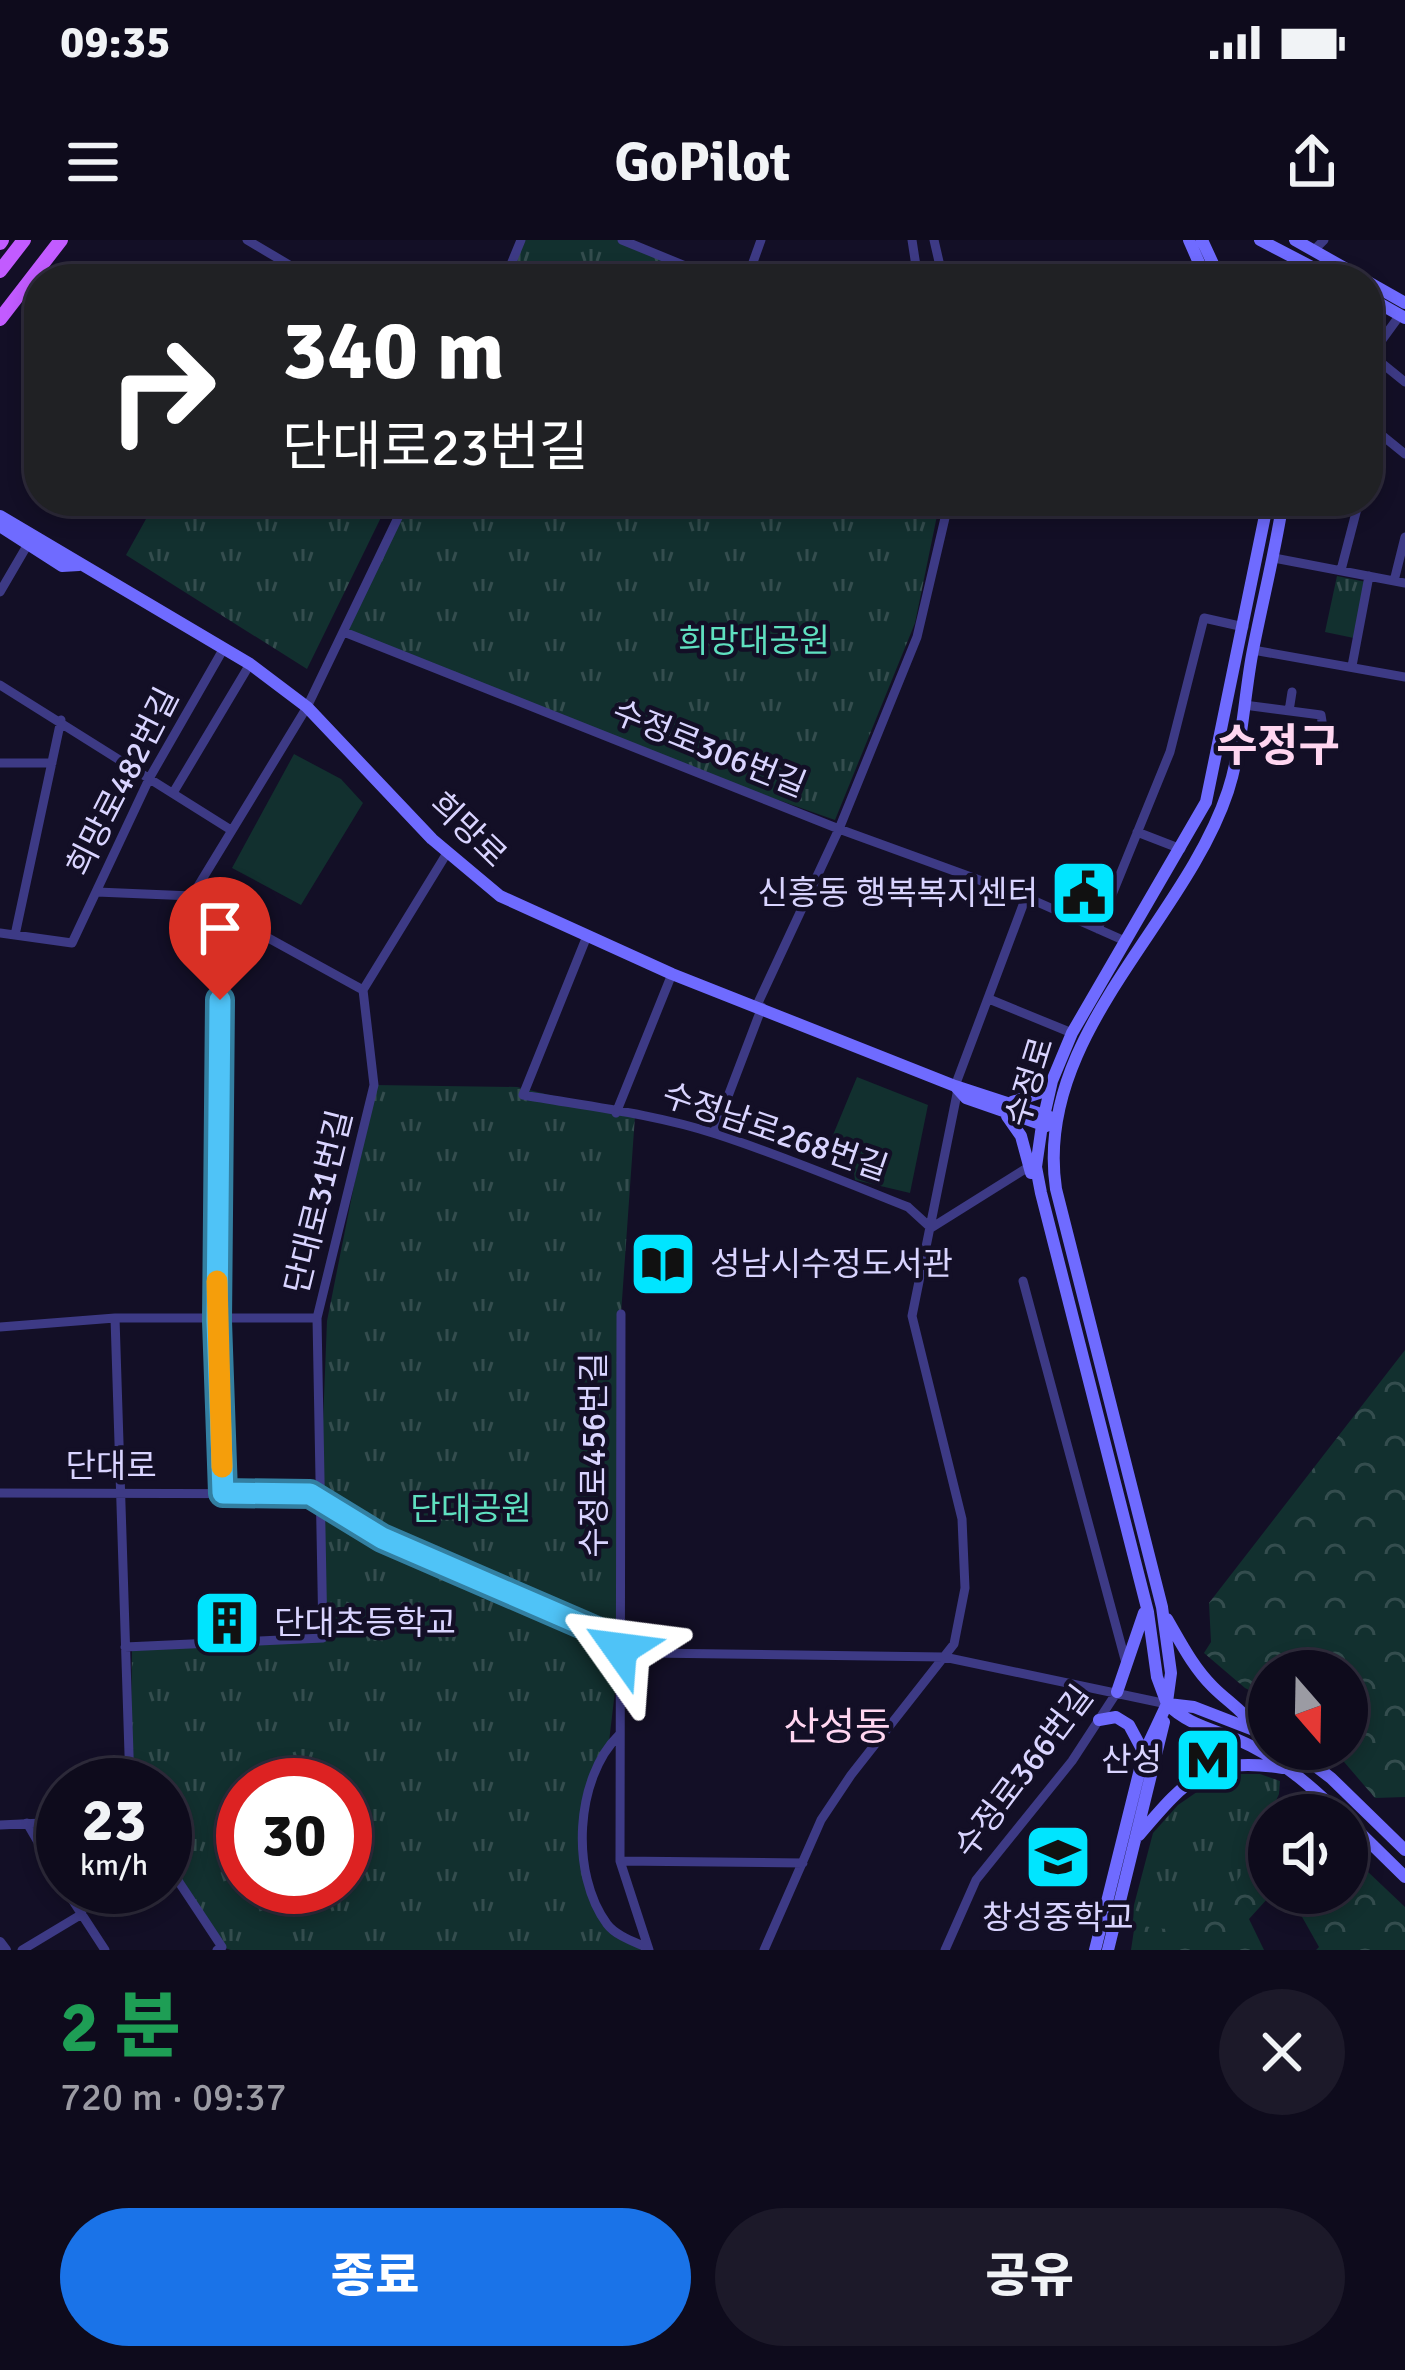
<!DOCTYPE html>
<html lang="ko">
<head>
<meta charset="utf-8">
<style>
	body { margin:0; font-family:Signika,"Noto Sans KR",sans-serif; background:#1c1929; color:#f1f3f6; height:100vh; display:flex; flex-direction:column; font-size:45px; white-space:nowrap }
	* { box-sizing:border-box; margin:0 }
	p { font-size:39px; color:#9b9ba3 }
	.icon { flex:none; width:66px; height:66px; fill:none; stroke:currentColor; stroke-width:2; stroke-linecap:round; stroke-linejoin:round }
	.map { position:relative; height:1710px; overflow:hidden }
	.details { display:flex; flex-direction:column; background:#0e0b1c; flex:1 }
	.details>* { flex:none }
	.hud { position:absolute; left:24px; top:24px; width:1359px; height:252px; border-radius:48px; box-shadow:0 6px 18px #0003,0 0 0 3px #2e2b3b; background:#202124; color:#fff; overflow:hidden }
	.needle { width:78px; rotate:160deg }
	.buttons { position:absolute; left:1248px; top:1410px; display:grid; gap:24px }
	.buttons a { display:grid; place-items:center; width:120px; height:120px; border-radius:50%; background:#0e0b1c; box-shadow:0 6px 18px #0003,0 0 0 3px #2e2b3b; font-size:60px }
	.speed { position:absolute; left:36px; top:1518px; display:flex; gap:24px; font-size:60px; font-weight:700; text-align:center }
	.speed>* { display:grid; place-content:center; width:156px; height:156px; border-radius:50%; background:#0e0b1c; box-shadow:0 6px 18px #0003,0 0 0 3px #2e2b3b; line-height:1 }
	.speed small { font-size:30px; font-weight:400 }
	.speed .limit { border:18px solid #d22; background:#fff; color:#111 }
	.pin { position:absolute; display:grid; place-items:center; width:102px; height:102px; color:#fff; margin:-123px -51px; border-radius:50% 50% 50% 0; rotate:-45deg; box-shadow:0 0 12px #0007 }
	.pin .icon { rotate:45deg }
	.me { position:absolute; width:132px; margin:-66px; rotate:301deg; stroke-linejoin:round; filter:drop-shadow(0 0 9px #0008) }
	.turn { display:flex; align-items:center; gap:42px; height:252px; padding:0 60px; font-size:54px }
	.turn .icon { width:156px; height:156px; stroke-width:2.5 }
	.turn b { display:block; font-size:84px; line-height:102px }
	.round { display:grid; place-items:center; flex:none; width:126px; height:126px; border-radius:63px; background:#1c1929 }
	.headline { display:flex; align-items:center; justify-content:space-between; height:204px; padding:0 60px }
	h1 { font-size:72px; font-weight:800; line-height:90px; color:#1e9e55 }
	.primary-button { display:flex; gap:24px; margin-top:auto; padding:24px 60px }
	.primary-button a { flex:1; height:138px; border-radius:72px; background:#1a73e8; color:#fff; font-size:48px; font-weight:800; line-height:138px; text-align:center }
	.primary-button a+a { background:#1c1929; color:#f1f3f6 }
	.status { display:flex; justify-content:space-between; align-items:center; height:84px; padding:0 60px; background:#0e0b1c; direction:ltr }
	.status svg { height:33px; fill:currentColor }
	header { display:flex; justify-content:space-between; align-items:center; height:156px; padding:0 60px; background:#0e0b1c; font-size:54px; font-weight:800 }
	.map>svg:first-child { display:block }
</style>
</head>
<body>
<div class="status"><b>09:35</b><svg viewBox="0 0 49 12"><path d="M0 12V9h3v3zM5 12V6h3v6zM10 12V3h3v9zM15 12V0h3v12zM26 1h20v11H26zM47 4h2v5h-2z"/></svg></div>
<header><svg class="icon" aria-label="menu" viewBox="0 0 24 24"><path d="M4 6h16M4 12h16M4 18h16"/></svg>GoPilot<svg class="icon" aria-label="share" viewBox="0 0 24 24"><path d="M12 15V3M7 8l5-5 5 5M5 13v7h14v-7"/></svg></header>
<div class="map">
<svg width="1405" height="1710" viewBox="0 0 1405 1710">
	<defs>
		<pattern id="forest-crowns" width="20" height="18" patternUnits="userSpaceOnUse" patternTransform="scale(3)"><rect width="20" height="18" fill="#12302f"/><path d="M2 6a3 3 0 1 1 6 0M12 15a3 3 0 1 1 6 0" fill="none" stroke="#344d4e"/></pattern>
		<pattern id="park-tufts" width="24" height="20" patternUnits="userSpaceOnUse" patternTransform="scale(3)"><rect width="24" height="20" fill="#12302f"/><path d="M3 7l-1-3M5 7V3M7 7l1-3M15 17l-1-3M17 17v-4M19 17l1-3" fill="none" stroke="#344d4e"/></pattern>
	</defs>
	<rect width="100%" height="100%" fill="#130f26"/>
	<path fill="#12302f" d="M 294,514 L 341,539 L 363,563 L 301,665 L 232,628 Z
		M 857,837 L 928,865 L 910,953 L 855,940 L 853,925 L 828,907 Z"/>
	<path fill="url(#forest-crowns)" d="M 1405,1110 L 1405,1557 L 1375,1558 L 1333,1509 L 1347,1509 L 1347,1431 L 1269,1431 L 1269,1460 L 1245,1448 L 1204,1413 L 1211,1402 L 1209,1363 Z
		M 1278,1571 L 1282,1575 L 1269,1575 L 1269,1653 L 1347,1653 L 1347,1612 L 1405,1667 L 1405,1710 L 1316,1710 L 1319,1707 L 1292,1659 L 1268,1658 L 1249,1679 L 1264,1710 L 1131,1710 L 1138,1663 L 1254,1579 Z"/>
	<path fill="url(#park-tufts)" fill-rule="evenodd" d="M 523,0 L 617,0 L 713,39 L 508,39 Z
		M 156,261 L 389,261 L 307,429 L 126,315 Z
		M 409,261 L 833,261 L 843,279 L 940,261 L 915,383 L 835,580 L 733,544 L 348,390 Z
		M 1337,336 L 1366,342 L 1354,398 L 1325,392 Z
		M 374,845 L 517,847 L 635,876 L 621,1074 L 620,1409 L 608,1510 L 597,1517 C 580,1567 573,1634 605,1681 C 613,1693 631,1699 641,1710 L 231,1710 L 222,1707 L 165,1621 L 165,1545 L 130,1545 L 132,1410 L 326,1400 L 320,1259 L 327,1081 ZM 243,1545 L 345,1545 L 345,1647 L 243,1647 Z
		M 1223,1534 L 1260,1534 L 1280,1541 L 1279,1554 C 1258,1598 1234,1679 1177,1688 C 1163,1691 1143,1685 1129,1684 L 1153,1593 L 1178,1565 Z"/>
	<g fill="none" stroke-linecap="round" stroke-linejoin="round">
		<path stroke="#3d3a85" stroke-width="9" d="M 247,0 L 313,39
			M 622,0 L 717,39
			M 912,0 L 918,39
			M 934,0 L 943,39
			M 1314,10 L 1324,0
			M 505,39 L 521,0
			M 747,39 L 761,0
			M 1368,112 L 1405,142
			M 1368,119 L 1400,75
			M 1368,184 L 1405,214
			M 1368,225 L 1377,191
			M 1274,318 L 1405,343
			M 1341,330 L 1359,261
			M 1394,341 L 1405,297
			M 0,352 L 28,304
			M 344,392 L 839,589 L 917,397 L 949,261
			M 1253,410 L 1405,437
			M 1352,426 L 1369,336
			M 0,445 L 231,590
			M 1244,465 L 1321,475 L 1323,488
			M 1289,471 L 1292,452
			M 0,523 L 52,523
			M 173,553 L 250,424
			M 1137,592 L 1181,609
			M 97,652 L 192,656 L 363,750 L 447,613
			M 192,656 L 307,467 L 406,261
			M 220,669 L 217,1081 L 223,1253
			M 1098,689 L 1170,512 L 1204,378 L 1244,387
			M 0,693 L 72,703 L 150,537 L 224,408
			M 15,695 L 61,480
			M 587,696 L 523,855 C 586,866 655,874 716,894 C 781,915 845,942 908,967 L 931,988 L 1030,926
			M 989,759 L 1072,793
			M 757,765 L 839,589 L 1026,657 L 1125,701
			M 955,846 L 1026,657
			M 616,873 L 672,734
			M 714,893 L 762,767
			M 1023,1041 L 1126,1423
			M 621,1074 L 620,1621 L 649,1710
			M 115,1078 L 130,1545
			M 0,1087 L 115,1078 L 317,1078
			M 0,1253 L 310,1254 L 382,1298 L 621,1401
			M 125,1407 L 323,1398 L 317,1078 L 374,845 L 363,750
			M 620,1409 L 649,1413 L 944,1417 L 1167,1464
			M 619,1495 C 575,1538 570,1634 607,1684 C 616,1696 635,1702 648,1708
			M 27,1583 L 63,1645
			M 0,1585 L 63,1582
			M 165,1621 L 222,1707 L 217,1710
			M 620,1621 L 803,1623
			M 64,1647 L 105,1710
			M 22,1710 L 82,1674
			M 764,1710 L 821,1580 L 851,1535 L 954,1404 L 965,1348 L 962,1279 L 912,1076 L 958,849
			M 945,1710 L 976,1640 L 1072,1521 L 1117,1452"/>
		<path stroke="#3d3a85" stroke-width="10" d="M 0,1702 L 6,1710"/>
		<path stroke="#6f6bff" stroke-width="12" d="M 1189,0 L 1206,39
			M 1202,0 L 1220,39
			M 1260,0 L 1335,39
			M 1295,0 L 1364,39
			M 1368,42 L 1405,63
			M 1368,57 L 1405,78
			M 0,276 L 250,424 L 307,467 L 432,599 L 500,656 L 672,734 L 955,846 L 1050,877
			M 0,286 L 62,326 L 79,325
			M 956,847 L 966,858 L 1046,886
			M 1012,862 L 1042,852 L 1051,842
			M 1007,876 L 1021,896 L 1031,933
			M 1167,1379 C 1181,1403 1193,1427 1213,1447 C 1228,1462 1244,1471 1256,1489
			M 1117,1452 L 1144,1373
			M 1167,1462 L 1171,1433 L 1162,1367 L 1056,949 C 1033,796 1184,684 1228,551 C 1242,508 1244,459 1252,415 C 1262,363 1275,313 1283,261
			M 1167,1464 C 1191,1488 1221,1490 1251,1506 C 1286,1524 1313,1548 1341,1575
			M 1168,1464 L 1194,1467 L 1269,1496
			M 1099,1480 L 1116,1477 L 1129,1485 L 1144,1513
			M 1293,1509 L 1331,1538 L 1405,1610
			M 1347,1580 L 1405,1637
			M 1139,1595 C 1186,1540 1205,1516 1283,1528
			M 1095,1710 L 1144,1513 L 1167,1464 L 1157,1437 L 1148,1372 L 1041,953 L 1036,927 L 1042,885 L 1052,841 L 1072,793 L 1206,562 L 1268,261
			M 1108,1710 L 1164,1482"/>
		<path stroke="#c25bff" stroke-width="14" d="M 0,3 L 2,0
			M 0,31 L 24,0
			M 0,79 L 61,0"/>
	</g>
	<g fill="none" stroke-linecap="round" stroke-linejoin="round">
		<g stroke="#337fa1" stroke-width="30">
			<path id="route" d="M 220,760 L 217,1081 L 223,1253 L 310,1254 L 382,1298 L 620,1401 L 620,1409"/>
		</g>
		<use href="#route" stroke="#4fc3f7" stroke-width="21"/>
		<path stroke="#f59e0b" stroke-width="21" d="M 217,1041 L 222,1227"/>
	</g>
	<defs>
		<g id="civic-square" transform="scale(3.45)"><rect x="-9" y="-9" width="18" height="18" rx="4" fill="#00e5ff" stroke="#130f26"/><path d="M-.6-6.5H3V-4.5H.6V-3L4-1V1h2V6H-6V1h2V-1L-.6-3ZM-1.2 2.5V6h2.4V2.5Z" fill="#111"/></g>
		<g id="library-square" transform="scale(3.45)"><rect x="-9" y="-9" width="18" height="18" rx="4" fill="#00e5ff" stroke="#130f26"/><path d="M-6-4Q-3-5.5-.7-3.5V5Q-3 3-6 4ZM6-4Q3-5.5 .7-3.5V5Q3 3 6 4Z" fill="#111"/></g>
		<g id="building-square" transform="scale(3.45)"><rect x="-9" y="-9" width="18" height="18" rx="4" fill="#00e5ff" stroke="#130f26"/><path d="M-4-6H4V6H1V3H-1V6H-4ZM-2.5-4.3h1.7v1.8h-1.7ZM.8-4.3h1.7v1.8H.8ZM-2.5-1h1.7V.8h-1.7ZM.8-1h1.7V.8H.8Z" fill="#111"/></g>
		<g id="metro-square" transform="scale(3.45)"><rect x="-9" y="-9" width="18" height="18" rx="4" fill="#00e5ff" stroke="#130f26"/><path d="M-5.5 5V-5H-3L0 0L3-5H5.5V5H3V-.5L0 4L-3-.5V5Z" fill="#111"/></g>
		<g id="school-square" transform="scale(3.45)"><rect x="-9" y="-9" width="18" height="18" rx="4" fill="#00e5ff" stroke="#130f26"/><path d="M0-5L7-2L0 1L-7-2ZM-4 1L0 2.5L4 1V4Q0 6-4 4Z" fill="#111"/></g>
	</defs>
	<g fill-rule="evenodd">
		<use href="#civic-square" x="1084" y="653"/>
		<use href="#library-square" x="663" y="1024"/>
		<use href="#building-square" x="227" y="1383"/>
		<use href="#metro-square" x="1208" y="1520"/>
		<use href="#school-square" x="1058" y="1617"/>
	</g>
	<g text-anchor="middle" dominant-baseline="central" stroke-width="9" stroke-linejoin="round" paint-order="stroke">
		<g font-size="33" fill="#5fe0c0" stroke="#130f26">
			<text x="754" y="401">희망대공원</text>
			<text x="471" y="1269">단대공원</text>
		</g>
		<g font-size="33" fill="#d9d4ff" stroke="#130f26">
			<text transform="translate(709 509) rotate(22)">수정로306번길</text>
			<text transform="translate(123 542) rotate(-63)">희망로482번길</text>
			<text transform="translate(468 590) rotate(44)">희망로</text>
			<text transform="translate(1030 842) rotate(-73)">수정로</text>
			<text transform="translate(775 892) rotate(19)">수정남로268번길</text>
			<text transform="translate(319 962) rotate(-76)">단대로31번길</text>
			<text transform="translate(594 1215) rotate(-90)">수정로456번길</text>
			<text x="111" y="1226">단대로</text>
			<text transform="translate(1024 1532) rotate(-53)">수정로366번길</text>
		</g>
		<g font-size="33" fill="#d9d4ff" stroke="#130f26" text-anchor="end">
			<text x="1038" y="653">신흥동 행복복지센터</text>
			<text x="710" y="1024" text-anchor="start">성남시수정도서관</text>
			<text x="274" y="1383" text-anchor="start">단대초등학교</text>
			<text x="1162" y="1520">산성</text>
			<text x="1058" y="1678" text-anchor="middle">창성중학교</text>
		</g>
		<g font-size="39" fill="#ffd6f0" stroke="#130f26">
			<text x="837" y="1487">산성동</text>
		</g>
		<g font-size="45" font-weight="bold" fill="#ffd6f0" stroke="#130f26">
			<text x="1278" y="506">수정구</text>
		</g>
	</g>
</svg>
<div class="buttons">
<a><svg class="needle" viewBox="-14 -14 28 28"><path d="M0-13l5 13h-10z" fill="#e53935"/><path d="M0 13l5-13h-10z" fill="#9b9ba3"/></svg></a>
<a><svg class="icon" aria-label="sound" viewBox="0 0 24 24"><path d="M4 9h4l5-4v14l-5-4H4zM17 9q2 3 0 6"/></svg></a>
</div>
<div class="speed"><div>23<small>km/h</small></div><div class="limit">30</div></div>
<div class="pin" style="left:220px;top:760px;background:#d93025"><svg class="icon" aria-label="arrive" viewBox="0 0 24 24"><path d="M6 21V4h12l-3 4 3 4H6"/></svg></div>
<svg class="me" style="left:620px;top:1409px" viewBox="-20 -20 40 40"><path d="M0-17L14 15 0 8-14 15z" fill="#4fc3f7" stroke="#fff" stroke-width="4"/></svg>
<div class="hud">
<div class="turn"><svg class="icon" aria-label="right" viewBox="0 0 24 24"><path d="M7 20v-9h11M14 6l5 5-5 5"/></svg><div><b>340 m</b>단대로23번길</div></div>
</div>
</div>
<section class="details">
<div class="headline"><div><h1>2 분</h1><p>720 m · 09:37</p></div><a class="round"><svg class="icon" aria-label="close" viewBox="0 0 24 24"><path d="M6 6l12 12M18 6L6 18"/></svg></a></div>
<div class="primary-button"><a>종료</a><a>공유</a></div>
</section>
</body>
</html>
